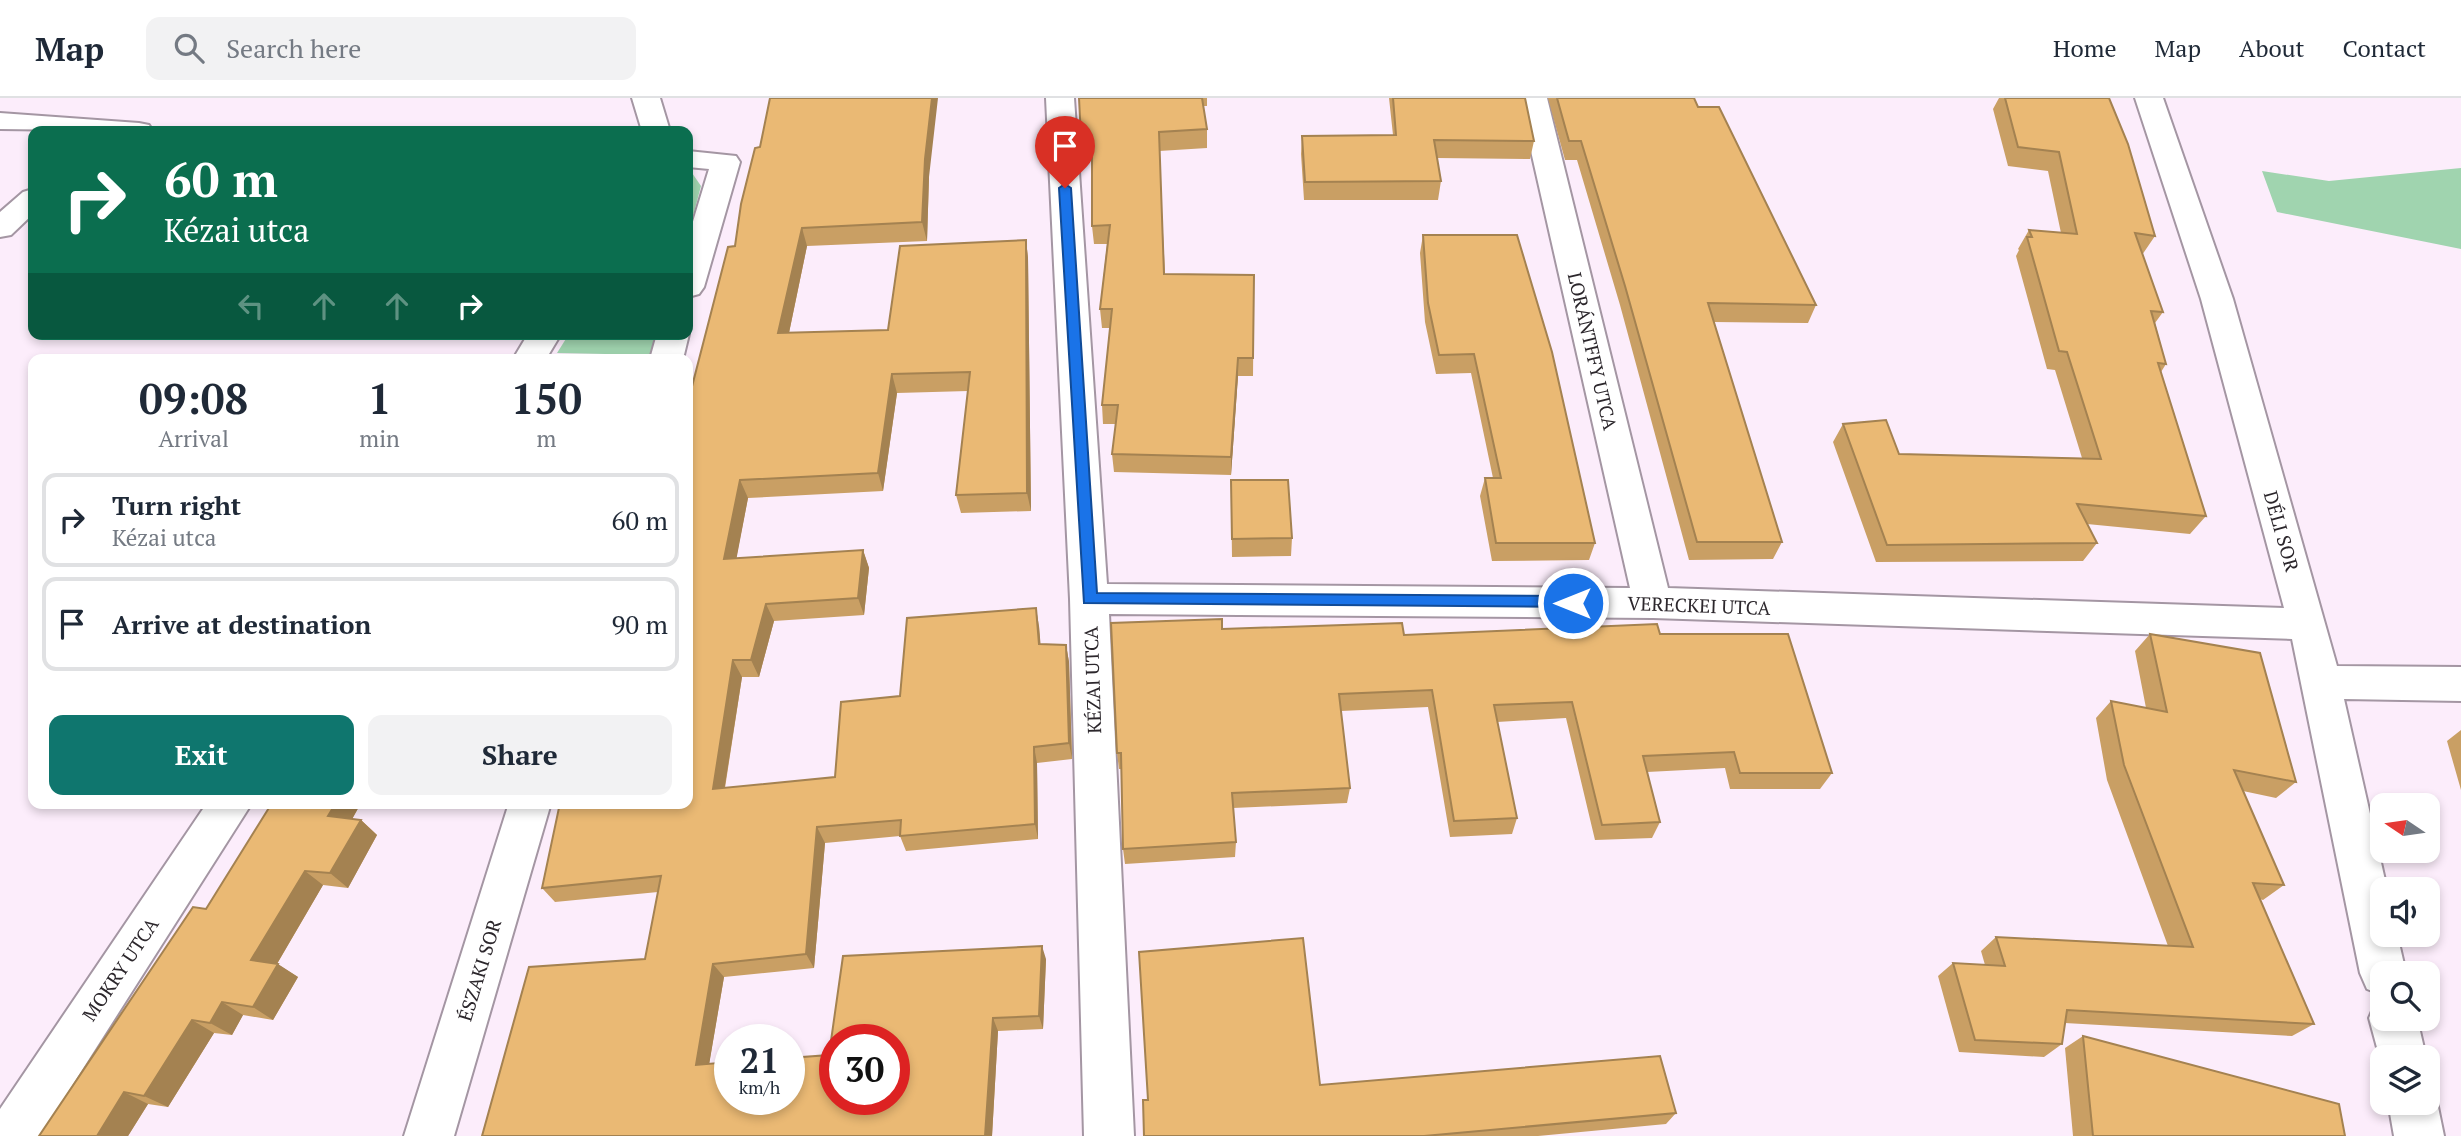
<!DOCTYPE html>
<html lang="en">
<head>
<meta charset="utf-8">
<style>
	body { margin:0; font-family:"PT Serif",serif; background:#f2f2f3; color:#1f2937; height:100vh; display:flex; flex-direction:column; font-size:26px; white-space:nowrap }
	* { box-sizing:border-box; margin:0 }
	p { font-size:23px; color:#747a83 }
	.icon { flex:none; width:38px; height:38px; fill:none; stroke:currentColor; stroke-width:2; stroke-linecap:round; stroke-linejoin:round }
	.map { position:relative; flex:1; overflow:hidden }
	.sheet { position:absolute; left:28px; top:256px; width:665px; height:455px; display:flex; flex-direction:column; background:#fff; border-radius:14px; box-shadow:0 4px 10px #0003 }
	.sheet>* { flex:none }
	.guide { position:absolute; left:28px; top:28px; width:665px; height:214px; border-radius:14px; box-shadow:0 4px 10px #0003; background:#0b6e4f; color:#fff; overflow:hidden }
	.needle { width:46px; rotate:283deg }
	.fabs { position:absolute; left:2370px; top:695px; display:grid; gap:14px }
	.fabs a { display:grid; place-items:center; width:70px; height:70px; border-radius:14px; background:#fff; box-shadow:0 4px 10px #0003; font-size:35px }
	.speed { position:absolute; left:714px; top:926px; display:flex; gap:14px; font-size:35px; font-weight:700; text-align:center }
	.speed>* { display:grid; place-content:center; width:91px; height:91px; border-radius:50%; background:#fff; box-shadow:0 4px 10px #0003; line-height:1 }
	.speed small { font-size:18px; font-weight:400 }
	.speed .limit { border:10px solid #d22; background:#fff; color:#111 }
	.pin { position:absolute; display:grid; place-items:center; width:60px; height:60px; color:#fff; margin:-72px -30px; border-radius:50% 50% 50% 0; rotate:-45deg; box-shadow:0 0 7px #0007 }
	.pin .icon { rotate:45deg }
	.me { position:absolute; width:77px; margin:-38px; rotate:270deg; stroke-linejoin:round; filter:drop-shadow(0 0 5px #0008) }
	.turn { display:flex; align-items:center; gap:24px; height:147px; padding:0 21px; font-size:32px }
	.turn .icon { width:91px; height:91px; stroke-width:2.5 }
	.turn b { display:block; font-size:49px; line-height:60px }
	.lanes { display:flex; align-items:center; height:66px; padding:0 21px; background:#0003; justify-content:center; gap:35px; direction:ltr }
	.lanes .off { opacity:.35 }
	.eta { display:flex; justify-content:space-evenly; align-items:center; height:119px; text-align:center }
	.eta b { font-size:42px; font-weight:800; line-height:49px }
	.action { display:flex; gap:14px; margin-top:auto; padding:14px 21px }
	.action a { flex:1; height:80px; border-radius:14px; background:#0f766e; color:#fff; font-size:28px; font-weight:800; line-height:80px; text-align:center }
	.action a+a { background:#f2f2f3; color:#1f2937 }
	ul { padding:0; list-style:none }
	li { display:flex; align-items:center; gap:21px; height:94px; margin:0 14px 10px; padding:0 7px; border:4px solid #e0e1e3; border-radius:14px }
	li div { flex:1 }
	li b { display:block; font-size:26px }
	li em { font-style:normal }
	header { display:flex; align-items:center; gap:42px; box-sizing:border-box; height:98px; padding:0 35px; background:#fff; border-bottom:2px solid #e0e1e3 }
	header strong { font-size:33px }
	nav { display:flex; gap:38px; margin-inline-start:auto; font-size:24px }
	.search { width:490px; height:63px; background:#f2f2f3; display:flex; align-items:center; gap:18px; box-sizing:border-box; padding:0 24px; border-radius:14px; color:#747a83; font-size:26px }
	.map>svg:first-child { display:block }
</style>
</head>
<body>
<header>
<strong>Map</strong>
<div class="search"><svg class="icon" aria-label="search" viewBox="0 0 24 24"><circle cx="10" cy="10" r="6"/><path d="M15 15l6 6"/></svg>Search here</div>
<nav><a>Home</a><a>Map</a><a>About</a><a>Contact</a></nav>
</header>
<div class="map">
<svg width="2461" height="1038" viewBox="0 0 2461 1038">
	<rect width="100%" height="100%" fill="#fcedfb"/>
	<path fill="#a0d4af" d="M 688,69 L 701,88 L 688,137 Z
		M 2461,70 L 2461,151 L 2277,114 L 2262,73 L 2329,83 Z
		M 569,236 L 660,236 L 654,257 L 557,255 Z"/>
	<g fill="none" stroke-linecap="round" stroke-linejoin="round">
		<g stroke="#a496a3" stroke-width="4">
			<path id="minor" d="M 632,0 L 660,0 L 670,33 L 642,33 Z
				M 1046,0 L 1074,0 L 1107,486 L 1630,490 L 1519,0 L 1547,0 L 1668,490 L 2284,510 L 2201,201 L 2135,0 L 2163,0 L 2233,201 L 2337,568 L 2461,569 L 2461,603 L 2344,601 L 2387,791 L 2382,791 L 2382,836 L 2397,836 L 2406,875 L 2382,875 L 2382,897 L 2367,891 L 2360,875 L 2292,541 L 1653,520 L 1109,516 L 1134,1038 L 1084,1038 L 1070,501 Z
				M 0,15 L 139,25 L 149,27 L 153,33 L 0,31 Z
				M 688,53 L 736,58 L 740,64 L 704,189 L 699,196 L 688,199 L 688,140 L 709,71 L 688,69 Z
				M 33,91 L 33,116 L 11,137 L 0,139 L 0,114 L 23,94 Z
				M 688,234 L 689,236 L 683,261 L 650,261 L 657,236 L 688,236 Z
				M 528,236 L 561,236 L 546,261 L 513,261 Z
				M 207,705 L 252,705 L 40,1038 L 0,1038 L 0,1011 Z
				M 509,705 L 551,705 L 454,1038 L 404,1038 Z
				M 2382,901 L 2382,920 L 2417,920 L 2426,959 L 2382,959 L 2382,968 L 2369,920 L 2376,904 Z
				M 2427,986 L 2437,1004 L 2444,1038 L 2394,1038 L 2388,1004 L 2427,1004 Z"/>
		</g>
		<use href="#minor" fill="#fff" fill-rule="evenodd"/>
	</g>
	<path fill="#c99f64" d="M 1079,0 L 1207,0 L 1207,8 L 1203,8 L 1207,31 L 1207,50 L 1159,53 L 1165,176 L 1254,177 L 1253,278 L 1238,278 L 1231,377 L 1114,374 L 1112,356 L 1116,326 L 1103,326 L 1102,307 L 1110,230 L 1102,230 L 1100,211 L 1107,146 L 1094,146 L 1092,128 L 1092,57 L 1082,57 Z
		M 1389,0 L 1525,0 L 1534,43 L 1530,61 L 1437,60 L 1441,83 L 1438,102 L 1304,102 L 1301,56 L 1302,38 L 1393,37 Z
		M 1548,0 L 1694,0 L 1698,9 L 1816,207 L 1808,225 L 1714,224 L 1782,444 L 1773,461 L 1689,462 L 1620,207 L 1577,62 L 1565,62 Z
		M 1999,0 L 2109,0 L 2155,138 L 2142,157 L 2163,214 L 2155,225 L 2166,266 L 2161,274 L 2206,418 L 2190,436 L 2087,426 L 2097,445 L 2083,463 L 1876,464 L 1833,344 L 1843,326 L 1899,356 L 2082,360 L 2055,272 L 2047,271 L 2016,158 L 2019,152 L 2018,151 L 2029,132 L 2061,135 L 2048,73 L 2008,68 L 1993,11 Z
		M 760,49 L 929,79 L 927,143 L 807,148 L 789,235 L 888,232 L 1026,142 L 1028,160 L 1031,413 L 961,415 L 956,397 L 968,293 L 897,295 L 883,393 L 748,400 L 736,461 L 863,452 L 869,470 L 864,517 L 774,523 L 759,579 L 742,579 L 725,690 L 835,679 L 900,598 L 1039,528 L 1040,546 L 1066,547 L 1069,564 L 1072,661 L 1037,665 L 1038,741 L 906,753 L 900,738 L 825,745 L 814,870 L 724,879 L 709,966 L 829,957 L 1046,861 L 1043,931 L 998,933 L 992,1038 L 482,1038 L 645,861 L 658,794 L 555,804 L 542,790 L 688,705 L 735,148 Z
		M 1423,137 L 1595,445 L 1589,462 L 1492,463 L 1480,398 L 1485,380 L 1493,380 L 1471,275 L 1436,276 L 1425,224 L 1420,155 Z
		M 1231,382 L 1292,440 L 1291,458 L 1232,459 Z
		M 1222,531 L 1404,537 L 1660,536 L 1832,675 L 1820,691 L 1730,691 L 1725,670 L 1647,674 L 1660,724 L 1652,740 L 1595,742 L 1566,620 L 1497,624 L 1517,720 L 1512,736 L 1450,739 L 1428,609 L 1341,613 L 1350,690 L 1347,705 L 1233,710 L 1236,744 L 1235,759 L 1125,766 L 1123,751 L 1121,671 L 1119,671 L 1117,655 Z
		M 2150,536 L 2296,684 L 2276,700 L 2243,693 L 2284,787 L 2263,802 L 2260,801 L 2314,926 L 2292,938 L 2065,925 L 2062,946 L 2044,959 L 1959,954 L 1938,878 L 1953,865 L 1985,867 L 1981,853 L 1996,839 L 2168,848 L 2107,682 L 2096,620 L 2111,603 L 2146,610 L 2135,553 Z
		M 2461,632 L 2461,692 L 2447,643 Z
		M 272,705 L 361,705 L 352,721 L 361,722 L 377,737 L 348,790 L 323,787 L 277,866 L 298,879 L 273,922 L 243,917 L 232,937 L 214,935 L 168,1009 L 148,1006 L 128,1038 L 39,1038 L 206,811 Z
		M 2083,938 L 2345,1038 L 2073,1038 L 2065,950 Z
		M 1320,987 L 1676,1015 L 1666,1026 L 1538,1038 L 1144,1038 Z"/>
	<path fill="#a48251" d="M 932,0 L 938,0 L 929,79 L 927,143 L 922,124 L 925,61 Z
		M 802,130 L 807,148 L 785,254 L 778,235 Z
		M 1026,142 L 1028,160 L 1031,413 L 1027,395 Z
		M 1238,260 L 1238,278 L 1231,377 L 1231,359 Z
		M 892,276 L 897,295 L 883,393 L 878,375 Z
		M 740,382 L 748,400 L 733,479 L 724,461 Z
		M 863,452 L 869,470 L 864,517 L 858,500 Z
		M 766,506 L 774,523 L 759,579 L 751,562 Z
		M 1036,510 L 1039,528 L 1042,563 L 1039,546 Z
		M 1066,547 L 1069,564 L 1072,661 L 1069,645 Z
		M 733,562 L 742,579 L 722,706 L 713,691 Z
		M 1034,649 L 1037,665 L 1038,741 L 1035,726 Z
		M 336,705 L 361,705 L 345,734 L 328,718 Z
		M 361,722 L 377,737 L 348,790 L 330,775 Z
		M 817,729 L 825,745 L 814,870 L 806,856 Z
		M 305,773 L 323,787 L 271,876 L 251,862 Z
		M 1042,848 L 1046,861 L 1043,931 L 1039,918 Z
		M 278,866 L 298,879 L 273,922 L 253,909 Z
		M 713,866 L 724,879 L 707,979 L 696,967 Z
		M 222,904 L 243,917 L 232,937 L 210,925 Z
		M 993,920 L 998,933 L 992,1038 L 985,1038 Z
		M 192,922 L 214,935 L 168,1009 L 144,998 Z
		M 124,994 L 148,1006 L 128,1038 L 97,1038 Z"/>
	<path fill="#eab974" stroke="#a48251" stroke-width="2" fill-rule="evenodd" d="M 770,0 L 932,0 L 925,61 L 922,124 L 802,130 L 778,235 L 888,232 L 900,148 L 1026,142 L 1027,395 L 956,397 L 970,274 L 892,276 L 878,375 L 740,382 L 724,461 L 863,452 L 858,500 L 766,506 L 751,562 L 733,562 L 713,691 L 835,679 L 841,604 L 900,598 L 907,520 L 1036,510 L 1039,546 L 1066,547 L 1069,645 L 1034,649 L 1035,726 L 900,738 L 901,722 L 817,729 L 806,856 L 713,866 L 696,967 L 730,964 L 730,1001 L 789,1001 L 789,960 L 829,957 L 843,858 L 1042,848 L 1039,918 L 993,920 L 985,1038 L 482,1038 L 529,869 L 645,861 L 661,778 L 542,790 L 560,705 L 688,705 L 688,304 L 728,149 L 735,148 L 741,106 L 755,50 L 760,49 ZM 835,942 L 894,942 L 894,1001 L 835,1001 Z
		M 1079,0 L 1202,0 L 1207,31 L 1159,34 L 1164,176 L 1254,177 L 1253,260 L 1238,260 L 1231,359 L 1112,356 L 1118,307 L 1102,307 L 1112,211 L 1100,211 L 1110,127 L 1092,128 L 1092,38 L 1081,39 Z
		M 1393,0 L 1525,0 L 1534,43 L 1434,42 L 1441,83 L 1305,84 L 1302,38 L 1396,37 Z
		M 1557,0 L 1694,0 L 1698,9 L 1719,9 L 1816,207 L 1708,205 L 1782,444 L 1697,444 L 1625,188 L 1581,43 L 1569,43 Z
		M 2005,0 L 2109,0 L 2128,46 L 2155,138 L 2135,135 L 2163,214 L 2151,213 L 2166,266 L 2158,265 L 2206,418 L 2077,406 L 2097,445 L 1887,447 L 1843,326 L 1886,322 L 1899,356 L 2101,361 L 2067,254 L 2059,253 L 2027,139 L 2032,139 L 2029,132 L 2077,136 L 2059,54 L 2018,49 Z
		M 1423,137 L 1517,137 L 1552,254 L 1595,445 L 1496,445 L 1485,380 L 1501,380 L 1474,256 L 1439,257 L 1428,205 Z
		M 1231,382 L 1288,382 L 1292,440 L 1232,441 Z
		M 1222,521 L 1222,531 L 1402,525 L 1404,537 L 1657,526 L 1660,536 L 1788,536 L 1832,675 L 1740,675 L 1734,654 L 1643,658 L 1660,724 L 1602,727 L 1572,604 L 1494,607 L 1517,720 L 1454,723 L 1432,592 L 1339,596 L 1350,690 L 1232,695 L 1236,744 L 1123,751 L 1121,655 L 1117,655 L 1111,525 Z
		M 2150,536 L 2260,555 L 2296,684 L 2234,672 L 2284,787 L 2253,785 L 2314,926 L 2067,912 L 2062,946 L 1975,942 L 1953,865 L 2005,868 L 1996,839 L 2193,849 L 2124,667 L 2111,603 L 2167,614 Z
		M 272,705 L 336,705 L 328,718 L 361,722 L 330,775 L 305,773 L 251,862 L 278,866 L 253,909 L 222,904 L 210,925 L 192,922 L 144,998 L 124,994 L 97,1038 L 39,1038 L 193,809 L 206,811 Z
		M 1303,840 L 1320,987 L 1660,958 L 1676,1015 L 1424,1038 L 1144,1038 L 1143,1002 L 1148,1002 L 1139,854 Z
		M 2083,938 L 2339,1006 L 2345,1038 L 2093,1038 Z"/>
	<path fill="#1a73e8" stroke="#114b97" stroke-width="2" d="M 1065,86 L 1071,90 L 1097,495 L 1573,498 L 1580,505 L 1578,509 L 1084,505 L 1059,90 Z"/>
	<g text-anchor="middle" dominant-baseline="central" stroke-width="5" stroke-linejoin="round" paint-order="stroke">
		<g font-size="19" fill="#2c272c" stroke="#fff">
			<text transform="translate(1593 253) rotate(77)">LORÁNTFFY UTCA</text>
			<text transform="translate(2282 433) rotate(74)">DÉLI SOR</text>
			<text transform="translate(1699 507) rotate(2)">VERECKEI UTCA</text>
			<text transform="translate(1092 582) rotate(-92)">KÉZAI UTCA</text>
			<text transform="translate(120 871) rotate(-56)">MOKRY UTCA</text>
			<text transform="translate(479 872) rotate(-73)">ÉSZAKI SOR</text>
		</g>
	</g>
</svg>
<div class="fabs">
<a><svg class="needle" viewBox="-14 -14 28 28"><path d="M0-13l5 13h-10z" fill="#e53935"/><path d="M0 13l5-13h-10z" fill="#747a83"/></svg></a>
<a><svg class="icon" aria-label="sound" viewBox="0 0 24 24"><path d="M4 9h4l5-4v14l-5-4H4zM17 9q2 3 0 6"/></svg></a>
<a><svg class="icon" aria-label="search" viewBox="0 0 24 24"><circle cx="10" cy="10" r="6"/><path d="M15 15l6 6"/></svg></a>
<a><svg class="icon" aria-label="layers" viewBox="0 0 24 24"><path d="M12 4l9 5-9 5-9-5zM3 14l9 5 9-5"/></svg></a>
</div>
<div class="speed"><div>21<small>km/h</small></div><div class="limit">30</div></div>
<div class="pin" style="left:1065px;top:90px;background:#d93025"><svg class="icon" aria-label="arrive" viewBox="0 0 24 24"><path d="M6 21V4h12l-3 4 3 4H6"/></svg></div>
<svg class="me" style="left:1573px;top:505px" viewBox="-20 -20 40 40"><circle r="17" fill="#1a73e8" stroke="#fff" stroke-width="3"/><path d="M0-11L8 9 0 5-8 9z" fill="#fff"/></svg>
<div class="guide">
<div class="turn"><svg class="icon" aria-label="right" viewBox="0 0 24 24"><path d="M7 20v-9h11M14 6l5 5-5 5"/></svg><div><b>60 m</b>Kézai utca</div></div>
<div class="lanes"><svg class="icon off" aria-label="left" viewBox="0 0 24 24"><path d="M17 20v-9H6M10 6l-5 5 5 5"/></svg><svg class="icon off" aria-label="ahead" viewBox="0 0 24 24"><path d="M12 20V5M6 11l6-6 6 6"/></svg><svg class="icon off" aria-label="ahead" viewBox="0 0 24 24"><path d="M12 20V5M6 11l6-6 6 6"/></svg><svg class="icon" aria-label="right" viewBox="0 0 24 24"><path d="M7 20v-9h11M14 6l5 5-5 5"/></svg></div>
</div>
<section class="sheet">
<div class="eta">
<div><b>09:08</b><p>Arrival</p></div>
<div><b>1</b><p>min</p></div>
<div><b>150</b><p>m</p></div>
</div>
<ul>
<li><svg class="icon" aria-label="right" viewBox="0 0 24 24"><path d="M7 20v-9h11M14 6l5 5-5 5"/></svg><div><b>Turn right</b><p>Kézai utca</p></div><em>60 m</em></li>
<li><svg class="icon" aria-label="arrive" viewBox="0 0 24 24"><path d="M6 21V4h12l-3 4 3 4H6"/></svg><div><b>Arrive at destination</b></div><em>90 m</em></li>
</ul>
<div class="action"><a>Exit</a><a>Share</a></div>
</section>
</div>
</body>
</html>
